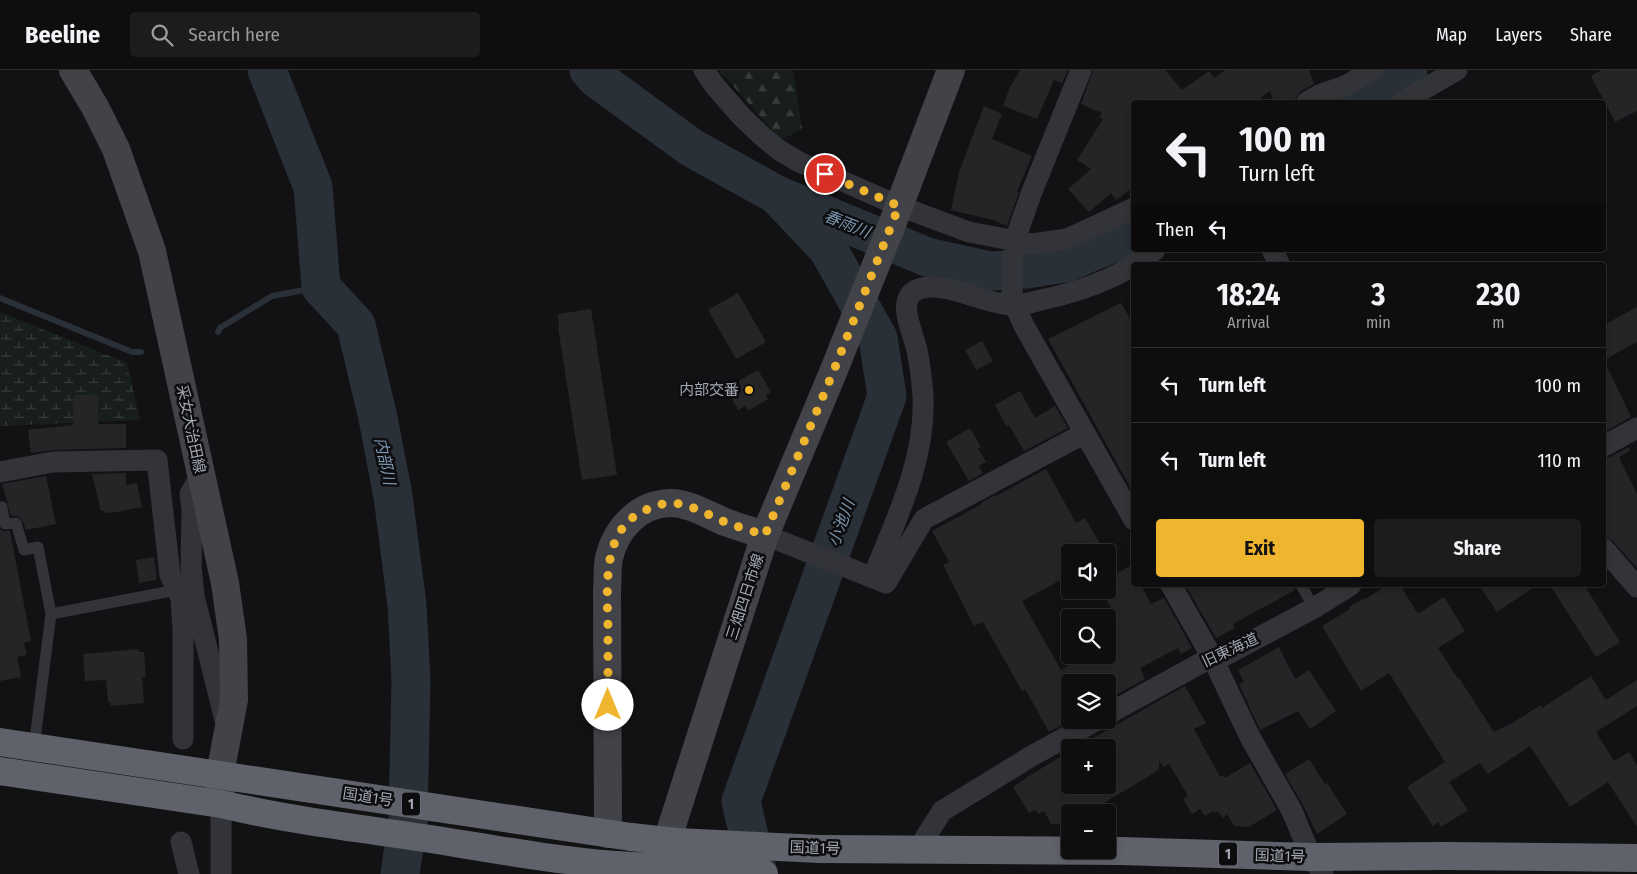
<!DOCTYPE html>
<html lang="en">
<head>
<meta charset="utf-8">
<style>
	body { margin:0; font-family:"Fira Sans Condensed","Noto Sans JP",sans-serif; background:#1c1c1d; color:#f1f3f6; height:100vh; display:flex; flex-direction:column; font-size:19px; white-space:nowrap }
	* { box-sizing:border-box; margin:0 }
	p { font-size:16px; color:#9b9c9e }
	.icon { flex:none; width:28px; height:28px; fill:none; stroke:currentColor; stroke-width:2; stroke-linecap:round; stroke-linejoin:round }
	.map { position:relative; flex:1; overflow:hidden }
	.details { position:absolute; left:1131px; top:192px; width:475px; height:325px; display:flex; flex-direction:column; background:#0e0e0f; border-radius:5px; box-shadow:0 2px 8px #0003,0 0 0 1px #2e2e2f }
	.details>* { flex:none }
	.guide { position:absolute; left:1131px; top:30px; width:475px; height:152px; border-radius:5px; box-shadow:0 2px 8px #0003,0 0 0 1px #2e2e2f; background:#0e0e0f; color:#f1f3f6; overflow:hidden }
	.fabs { position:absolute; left:1061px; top:474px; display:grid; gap:10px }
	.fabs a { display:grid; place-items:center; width:55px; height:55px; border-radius:5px; background:#0e0e0f; box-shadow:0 2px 8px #0003,0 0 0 1px #2e2e2f; font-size:25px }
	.pin { position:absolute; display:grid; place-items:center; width:42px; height:42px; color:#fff; margin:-21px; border:2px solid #fff; border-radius:50%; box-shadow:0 1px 5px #0007 }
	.me { position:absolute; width:55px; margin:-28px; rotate:0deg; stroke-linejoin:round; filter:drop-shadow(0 0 4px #0008) }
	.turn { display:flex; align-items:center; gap:18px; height:105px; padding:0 25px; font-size:22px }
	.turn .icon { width:65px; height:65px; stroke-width:2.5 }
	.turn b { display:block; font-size:35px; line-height:42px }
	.then { display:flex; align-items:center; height:48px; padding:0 25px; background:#0003; gap:10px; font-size:19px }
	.eta { display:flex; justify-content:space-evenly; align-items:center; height:85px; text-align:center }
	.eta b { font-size:30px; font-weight:700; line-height:35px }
	.button { display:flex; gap:10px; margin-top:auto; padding:10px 25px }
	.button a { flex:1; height:58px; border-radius:5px; background:#efb52f; color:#111; font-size:20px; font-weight:700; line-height:58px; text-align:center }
	.button a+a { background:#1c1c1d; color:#f1f3f6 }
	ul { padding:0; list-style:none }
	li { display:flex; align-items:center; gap:15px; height:75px; padding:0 25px; border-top:1px solid #2e2e2f }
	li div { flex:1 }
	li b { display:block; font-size:19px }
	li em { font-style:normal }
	header { display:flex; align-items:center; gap:30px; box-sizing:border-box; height:70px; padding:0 25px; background:#0e0e0f; border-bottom:1px solid #2e2e2f }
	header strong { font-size:24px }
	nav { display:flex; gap:28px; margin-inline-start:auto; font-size:18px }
	.search { width:350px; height:45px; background:#1c1c1d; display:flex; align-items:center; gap:12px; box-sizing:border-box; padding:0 18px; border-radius:5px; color:#9b9c9e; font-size:19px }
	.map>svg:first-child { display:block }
</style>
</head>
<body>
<header>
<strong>Beeline</strong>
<div class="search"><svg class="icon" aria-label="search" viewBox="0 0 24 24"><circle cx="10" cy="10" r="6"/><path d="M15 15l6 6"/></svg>Search here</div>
<nav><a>Map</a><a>Layers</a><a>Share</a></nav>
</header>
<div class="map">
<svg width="1637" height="804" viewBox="0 0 1637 804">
	<defs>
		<pattern id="forest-firs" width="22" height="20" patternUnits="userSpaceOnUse" patternTransform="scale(1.25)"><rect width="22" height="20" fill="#181e1a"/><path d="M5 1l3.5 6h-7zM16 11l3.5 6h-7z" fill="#373c39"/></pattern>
		<pattern id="wetland-marsh" width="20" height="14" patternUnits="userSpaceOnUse" patternTransform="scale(1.25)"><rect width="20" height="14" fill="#181e1a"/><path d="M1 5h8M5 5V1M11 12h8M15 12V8" fill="none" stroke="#373c39"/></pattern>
	</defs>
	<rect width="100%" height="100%" fill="#121214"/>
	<path fill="url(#forest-firs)" d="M 719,0 L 793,0 L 802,58 L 781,70 Z"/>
	<path fill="url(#wetland-marsh)" d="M 0,242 L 127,293 L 140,350 L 0,356 Z"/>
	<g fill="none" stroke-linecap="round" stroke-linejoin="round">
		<path stroke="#293037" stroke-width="6" d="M 0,228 L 132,282 L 141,282
			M 218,262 L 220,258 L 272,226 L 321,217"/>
		<path stroke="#293037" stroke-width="39" d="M 267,0 L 313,117 L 321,217 L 356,255 L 378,348 L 393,426 L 407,535 L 411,610 L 408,750 L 400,804
			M 589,0 L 596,8 L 692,78 L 777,125 L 927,187 L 990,201 L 1027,199 L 1065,193 L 1110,174 L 1134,161
			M 1352,32 L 1408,0
			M 758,804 L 741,731 L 887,326 L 878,268 L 828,179 L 777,125"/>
	</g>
	<path fill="#252528" d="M 1020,0 L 1068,0 L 1062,13 L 1054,10 L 1037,49 L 1003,36 L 1010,17 Z
		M 1093,0 L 1165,0 L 1182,20 L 1209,1 L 1214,8 L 1225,0 L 1309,0 L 1314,14 L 1301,21 L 1296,28 L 1282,32 L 1274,32 L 1270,21 L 1255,32 L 1134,32 L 1134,117 L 1116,130 L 1111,123 L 1089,142 L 1068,119 L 1091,99 L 1077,90 L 1103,49 L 1099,47 L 1102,43 L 1081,34 Z
		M 1602,0 L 1637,0 L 1637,41 L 1615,52 L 1591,6 Z
		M 984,36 L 1002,44 L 992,69 L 1032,86 L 1017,121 L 1019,122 L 1007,156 L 993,150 L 951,140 L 959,102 Z
		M 738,223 L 766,272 L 736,289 L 708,240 Z
		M 1121,233 L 1134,256 L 1134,424 L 1048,269 Z
		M 1637,237 L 1637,272 L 1604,290 L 1631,347 L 1604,362 L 1604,255 Z
		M 591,239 L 617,405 L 582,410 L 558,257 L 559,256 L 558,244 Z
		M 982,271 L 993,291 L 976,300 L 965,280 Z
		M 758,300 L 771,322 L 766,325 L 768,329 L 748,341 L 745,336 L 738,340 L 726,318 Z
		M 1020,321 L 1035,348 L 1055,336 L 1068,358 L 1024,381 L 1009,355 L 1007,357 L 995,335 Z
		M 74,325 L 98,325 L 98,354 L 126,354 L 126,378 L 53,380 L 31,383 L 28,360 L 73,355 Z
		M 970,358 L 981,377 L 978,378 L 986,392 L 979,396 L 983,403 L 969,411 L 946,372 Z
		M 1629,377 L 1630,381 L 1619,387 L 1637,424 L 1637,498 L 1613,471 L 1604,466 L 1604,388 L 1610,387 Z
		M 1046,399 L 1076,453 L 1085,448 L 1100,474 L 1084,482 L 1070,482 L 1070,505 L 1022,531 L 1061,600 L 1087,585 L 1108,585 L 1108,552 L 1116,547 L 1106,529 L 1108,508 L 1134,494 L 1134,515 L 1141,515 L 1151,534 L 1164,528 L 1192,578 L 1181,584 L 1178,578 L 1140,598 L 1145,609 L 1114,626 L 1108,612 L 1070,612 L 1070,651 L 1049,662 L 1025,619 L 1022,621 L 983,552 L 974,556 L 943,495 L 949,492 L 932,461 L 982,434 L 981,433 L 995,425 L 996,426 Z
		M 126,403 L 126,415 L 137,413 L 142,437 L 111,443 L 110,442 L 104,443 L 104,441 L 101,441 L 92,404 Z
		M 46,406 L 56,454 L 26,460 L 21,448 L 18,446 L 11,446 L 2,414 Z
		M 0,459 L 2,461 L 10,461 L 31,571 L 24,573 L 27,585 L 17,587 L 21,607 L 0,611 Z
		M 154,487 L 157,510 L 139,513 L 136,490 Z
		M 1188,515 L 1294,515 L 1295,520 L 1233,554 L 1235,558 L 1216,568 L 1186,516 Z
		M 1387,515 L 1400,515 L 1418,544 L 1444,527 L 1465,561 L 1438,578 L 1458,609 L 1459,608 L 1494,662 L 1512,653 L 1541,635 L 1542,638 L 1591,606 L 1606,630 L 1637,610 L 1637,636 L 1596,662 L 1614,691 L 1629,682 L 1637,695 L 1637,757 L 1608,712 L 1570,737 L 1530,676 L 1488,704 L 1480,693 L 1449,712 L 1468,740 L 1441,757 L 1438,752 L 1433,756 L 1407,717 L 1445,692 L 1389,603 L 1361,621 L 1322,556 L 1350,539 L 1349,537 L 1365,528 L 1366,529 Z
		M 1479,515 L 1537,515 L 1497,542 Z
		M 1550,515 L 1584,515 L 1620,572 L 1596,587 Z
		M 1279,577 L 1295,609 L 1309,600 L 1336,641 L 1310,659 L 1298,641 L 1260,660 L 1239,614 L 1244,612 L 1238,600 Z
		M 139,579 L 139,582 L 144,582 L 146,607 L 142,607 L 144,633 L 111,636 L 110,632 L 108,632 L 106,610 L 85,611 L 83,584 Z
		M 1185,616 L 1206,653 L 1194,659 L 1220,707 L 1223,705 L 1225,708 L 1250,693 L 1277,740 L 1249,757 L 1234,756 L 1227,744 L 1223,748 L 1218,741 L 1215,743 L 1213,741 L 1205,746 L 1200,739 L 1192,744 L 1183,729 L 1188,726 L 1169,694 L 1163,697 L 1159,691 L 1159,700 L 1089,742 L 1070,742 L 1070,755 L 1051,754 L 1044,741 L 1039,744 L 1035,740 L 1029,743 L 1013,717 L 1027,708 L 1027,707 L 1062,686 L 1062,684 L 1070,679 L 1070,715 L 1108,715 L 1108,678 L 1099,678 L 1093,668 Z
		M 1309,689 L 1325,714 L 1327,713 L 1347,744 L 1317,764 L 1303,735 L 1285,704 Z"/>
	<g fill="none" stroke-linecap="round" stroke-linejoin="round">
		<path stroke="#333439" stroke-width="11" d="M 0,437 L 2,437 L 5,454 L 16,453 L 24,480 L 38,477 L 51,544 L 34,677
			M 1301,515 L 1314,538
			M 51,544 L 177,520"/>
		<path stroke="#333439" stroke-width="21" d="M 704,0 L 715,16 L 742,47 L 762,66 L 779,80 L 799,92 L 899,136 L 969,162 L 1032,174 L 1067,169 L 1134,138
			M 1081,0 L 1031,124 L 1015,170 L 1013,184 L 1012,222 L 1015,235 L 1023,254 L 1134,450
			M 1307,32 L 1319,25 L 1345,16 L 1373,0
			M 1402,32 L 1457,0
			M 1272,180 L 1280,195
			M 1604,376 L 1637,358
			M 0,402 L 53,392 L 157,390 L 170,505 L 181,528 L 183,560 L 183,669
			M 201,405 L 190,424 L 192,440 L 191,496 L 194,526 L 227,658
			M 765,465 L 886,513 L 924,449 L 1085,363
			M 1604,479 L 1637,517
			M 873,507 C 896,449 926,390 923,326 C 922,311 920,295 917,280 C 914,267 904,245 907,232 C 911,214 935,216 949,219 C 968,223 998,236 1015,235 C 1024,235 1033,232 1041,230 C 1065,225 1088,218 1110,208 C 1126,201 1140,190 1155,180
			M 1171,515 L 1212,587 L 1250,667 L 1292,741 L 1311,787 L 1323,804
			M 1108,644 L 1212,587 L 1224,586 L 1314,538 L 1351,515
			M 221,734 L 221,804
			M 181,772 L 189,804
			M 918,779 L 942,741 L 1030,687 L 1097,650"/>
		<path stroke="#414349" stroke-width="28" d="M 73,0 L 95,37 L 116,79 L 152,181 L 225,513 L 233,569 L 234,630 L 220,704 L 221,729
			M 608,764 L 607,519 C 608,509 607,498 609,488 C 616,459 638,434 670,433 C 689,433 708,445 725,452 C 738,457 752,461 765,465
			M 660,793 L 765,465 L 834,300 L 893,152 L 951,0"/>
		<path stroke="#5f626a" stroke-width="28" d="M 0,672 L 631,767
			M 0,701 L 221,734 C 288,750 356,758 424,768 C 488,778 552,790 616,795
			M 820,779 L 1120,781 L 1311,787 L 1446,786 L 1637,788"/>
		<path stroke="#5f626a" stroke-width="28" d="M 631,767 L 677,772 L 820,779
			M 616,795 L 764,804"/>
	</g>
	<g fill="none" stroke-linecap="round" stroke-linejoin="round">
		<path stroke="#efb52f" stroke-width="9" stroke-dasharray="0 16.2" d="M 608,635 C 608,610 608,586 608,562 C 608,522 599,459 646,440 C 654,436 663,433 672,433 C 691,434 708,445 725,452 C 738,457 752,461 765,465 L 834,300 L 899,136 L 825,104"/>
	</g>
	<circle fill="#efb52f" stroke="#0d0d0f" stroke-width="2" cx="749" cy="320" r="5"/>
	<g text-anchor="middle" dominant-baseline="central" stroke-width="5" stroke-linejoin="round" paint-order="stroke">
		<g fill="#0d0d0f" stroke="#777a82" stroke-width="1">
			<rect x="402" y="722.5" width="18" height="23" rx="4"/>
			<rect x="1219" y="772.5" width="18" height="23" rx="4"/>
		</g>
		<g font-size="14" font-weight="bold" fill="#a4a8b4">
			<text x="411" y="734">1</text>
			<text x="1228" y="784">1</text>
		</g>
		<g font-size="15" fill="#a4a8b4" stroke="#0d0d0f" text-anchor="end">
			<text x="739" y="320">内部交番</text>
		</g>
		<g font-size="15" fill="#a4a8b4" stroke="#0d0d0f">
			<text transform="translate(191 359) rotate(78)">采女大治田線</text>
			<text transform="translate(745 527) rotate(-72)">三畑四日市線</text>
			<text transform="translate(1230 580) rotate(-25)">旧東海道</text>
			<text transform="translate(368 727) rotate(9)">国道1号</text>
			<text transform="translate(815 778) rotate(2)">国道1号</text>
			<text transform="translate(1280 786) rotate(2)">国道1号</text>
		</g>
		<g font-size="16" font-style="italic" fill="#7b95af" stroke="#0d0d0f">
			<text transform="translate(847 154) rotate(22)">春雨川</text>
			<text transform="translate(385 391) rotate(78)">内部川</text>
			<text transform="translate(841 453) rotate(-70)">小池川</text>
		</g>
	</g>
</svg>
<div class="fabs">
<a><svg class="icon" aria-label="sound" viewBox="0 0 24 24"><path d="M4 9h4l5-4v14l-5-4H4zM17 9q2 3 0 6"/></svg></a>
<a><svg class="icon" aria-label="search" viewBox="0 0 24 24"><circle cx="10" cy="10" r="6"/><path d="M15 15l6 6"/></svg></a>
<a><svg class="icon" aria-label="layers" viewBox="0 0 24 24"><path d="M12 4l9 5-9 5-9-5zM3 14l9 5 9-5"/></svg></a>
<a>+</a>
<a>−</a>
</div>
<div class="pin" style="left:825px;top:104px;background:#d93025"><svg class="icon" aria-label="arrive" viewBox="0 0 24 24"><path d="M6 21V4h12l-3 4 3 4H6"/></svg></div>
<svg class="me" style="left:608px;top:635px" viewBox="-20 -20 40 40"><circle r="19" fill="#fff"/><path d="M0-13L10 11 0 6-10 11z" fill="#efb52f"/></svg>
<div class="guide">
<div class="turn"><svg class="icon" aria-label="left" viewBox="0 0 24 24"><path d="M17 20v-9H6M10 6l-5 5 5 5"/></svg><div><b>100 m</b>Turn left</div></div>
<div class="then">Then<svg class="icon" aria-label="left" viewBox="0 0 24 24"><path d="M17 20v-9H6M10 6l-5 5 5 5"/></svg></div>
</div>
<section class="details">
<div class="eta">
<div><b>18:24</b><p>Arrival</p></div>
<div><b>3</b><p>min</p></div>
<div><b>230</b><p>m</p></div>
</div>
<ul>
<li><svg class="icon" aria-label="left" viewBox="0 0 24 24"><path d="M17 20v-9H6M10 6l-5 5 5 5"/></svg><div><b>Turn left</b></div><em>100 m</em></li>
<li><svg class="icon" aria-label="left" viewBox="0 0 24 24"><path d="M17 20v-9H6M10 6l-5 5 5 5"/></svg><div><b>Turn left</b></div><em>110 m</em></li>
</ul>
<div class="button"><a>Exit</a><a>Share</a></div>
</section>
</div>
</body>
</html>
